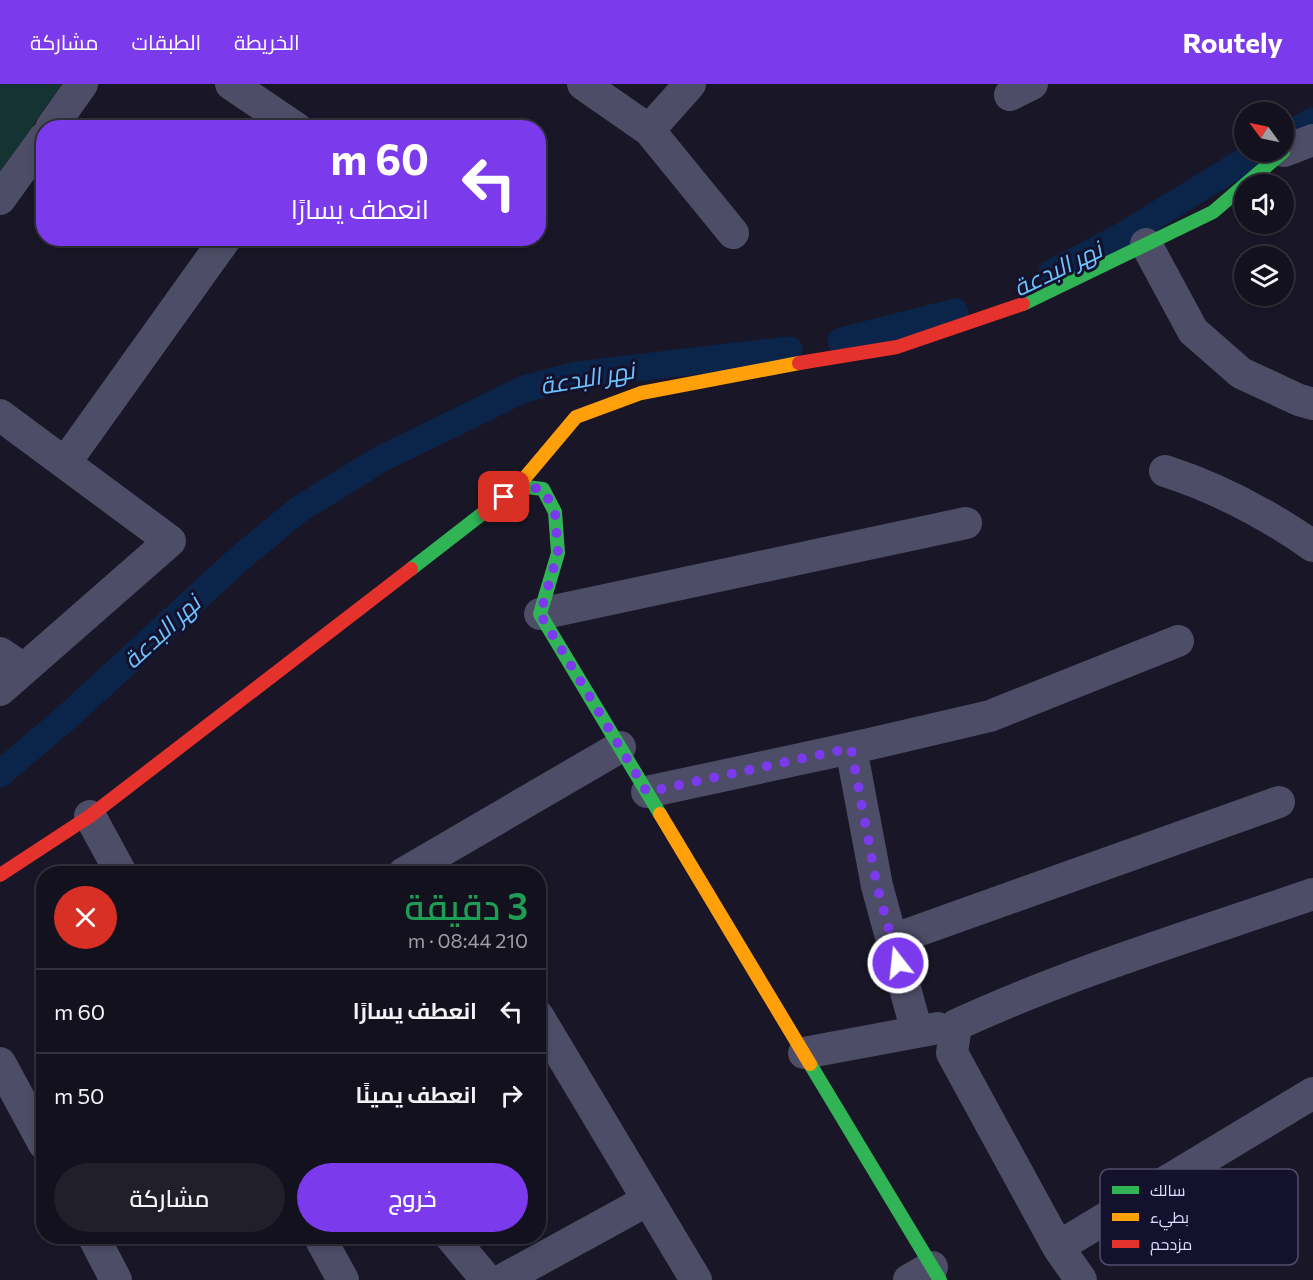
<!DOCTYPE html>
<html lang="ar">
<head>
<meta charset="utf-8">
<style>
	body { margin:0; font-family:Commissioner,Cairo,sans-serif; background:#201f2a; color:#f1f3f6; direction:rtl; height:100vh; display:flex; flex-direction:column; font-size:22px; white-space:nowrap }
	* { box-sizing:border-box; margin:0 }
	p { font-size:20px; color:#9d9da4 }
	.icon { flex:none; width:33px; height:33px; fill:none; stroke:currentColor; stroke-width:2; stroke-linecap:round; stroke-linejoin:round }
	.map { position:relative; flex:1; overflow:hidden; direction:ltr }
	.sheet { position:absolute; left:36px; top:782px; width:510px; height:378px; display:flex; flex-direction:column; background:#13111d; border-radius:24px; box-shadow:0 3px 9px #0003,0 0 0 2px #32313b; direction:rtl }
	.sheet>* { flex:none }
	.banner { position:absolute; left:36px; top:36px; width:510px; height:126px; border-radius:24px; box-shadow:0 3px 9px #0003,0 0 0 2px #32313b; direction:rtl; background:#7c3aed; color:#fff; overflow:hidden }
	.needle { width:39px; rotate:303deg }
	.controls { position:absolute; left:1234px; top:18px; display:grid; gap:12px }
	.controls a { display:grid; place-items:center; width:60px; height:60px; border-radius:50%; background:#13111d; box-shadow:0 3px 9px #0003,0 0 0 2px #32313b; font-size:30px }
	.pin { position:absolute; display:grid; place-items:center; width:51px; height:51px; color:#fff; margin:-26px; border-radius:12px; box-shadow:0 3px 9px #0006 }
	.me { position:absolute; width:66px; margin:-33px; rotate:344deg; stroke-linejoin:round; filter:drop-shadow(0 0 4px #0008) }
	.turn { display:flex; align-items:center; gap:21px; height:126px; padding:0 18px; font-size:27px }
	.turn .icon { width:78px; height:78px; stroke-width:2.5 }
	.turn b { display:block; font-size:42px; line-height:51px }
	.round { display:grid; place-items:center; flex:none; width:63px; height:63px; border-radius:32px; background:#201f2a }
	.head { display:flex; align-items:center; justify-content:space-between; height:102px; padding:0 18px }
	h1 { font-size:36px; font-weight:600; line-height:45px; color:#1e9e55 }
	.cta { display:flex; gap:12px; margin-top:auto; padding:12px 18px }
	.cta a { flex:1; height:69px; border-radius:36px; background:#7c3aed; color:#fff; font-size:24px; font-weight:600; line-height:69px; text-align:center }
	.cta a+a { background:#201f2a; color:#f1f3f6 }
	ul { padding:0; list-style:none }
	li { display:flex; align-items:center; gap:18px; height:84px; padding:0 18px; border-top:2px solid #32313b }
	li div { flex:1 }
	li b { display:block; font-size:22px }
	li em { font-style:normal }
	header { display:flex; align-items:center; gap:36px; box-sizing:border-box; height:84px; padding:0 30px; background:#7c3aed; color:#fff }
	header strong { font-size:28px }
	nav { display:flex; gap:33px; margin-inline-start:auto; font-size:21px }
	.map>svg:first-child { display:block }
</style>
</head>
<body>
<header>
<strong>Routely</strong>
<nav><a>الخريطة</a><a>الطبقات</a><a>مشاركة</a></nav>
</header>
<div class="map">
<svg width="1313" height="1196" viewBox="0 0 1313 1196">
	<rect width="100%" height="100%" fill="#191727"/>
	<path fill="#153332" d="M 0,0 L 62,0 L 0,88 Z"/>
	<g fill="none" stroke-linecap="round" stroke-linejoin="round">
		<path stroke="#0b254a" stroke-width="27" d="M 1284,53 L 1313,37
			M 1052,189 L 1124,151 L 1259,68
			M 841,257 L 955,228
			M 0,690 L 67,633 L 240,474 L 298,426 L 379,376 L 524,305 L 576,291 L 789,266"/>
		<path stroke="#4d4d67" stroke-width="32" d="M 231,0 L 296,44
			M 583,0 L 649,46 L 733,149
			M 1010,11 L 1032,0
			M 51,44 L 82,0
			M 649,46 L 690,0
			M 1284,67 L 1313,56
			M 0,115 L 44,54
			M 1146,160 L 1193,247 L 1241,289 L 1299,316 L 1313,320
			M 0,331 L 170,457 L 0,606
			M 65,379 L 226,154
			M 1165,387 C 1218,404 1267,430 1313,462
			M 540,530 L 966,439
			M 0,569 L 22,584
			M 851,664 L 877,802 L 917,948
			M 647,708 L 870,660 L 990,632 L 1178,557
			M 90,732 L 121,789
			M 404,789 L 620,663
			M 892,856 L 1279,718
			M 538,932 L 696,1196
			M 804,969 L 938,944
			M 0,979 L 44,1060
			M 93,1152 L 116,1196
			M 319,1152 L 343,1196
			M 450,1152 L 487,1196
			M 1058,1163 L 1313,1009
			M 502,1196 L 648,1116
			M 909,1196 L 932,1183
			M 1081,1196 L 1058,1163 L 952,969 L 956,941 C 1071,888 1194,851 1313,810"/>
		<path stroke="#30b455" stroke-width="14" d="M 1023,220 L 1213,128 L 1283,68
			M 411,485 L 518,402 L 543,405 L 555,428 L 558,469 L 540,530 L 660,730
			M 810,980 L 940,1196"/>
		<path stroke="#ff9f0a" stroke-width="14" d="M 518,402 L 576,333 L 641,309 L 799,279
			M 660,730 L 810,980"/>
		<path stroke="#e5322d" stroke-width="14" d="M 799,279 L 897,263 L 1023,220
			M 0,791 L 90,732 L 411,485"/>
	</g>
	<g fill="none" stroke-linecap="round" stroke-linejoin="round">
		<path stroke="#7c3aed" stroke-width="10" stroke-dasharray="0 18" d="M 504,413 L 518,402 L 543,405 L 555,428 L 558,469 L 540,530 L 647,708 L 851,664 L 877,802 L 898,879"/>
	</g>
	<g text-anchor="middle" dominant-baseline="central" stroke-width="6" stroke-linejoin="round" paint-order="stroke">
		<g font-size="24" font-style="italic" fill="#6bc3ff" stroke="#14112d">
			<text transform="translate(1057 184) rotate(-26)">نهر البدعة</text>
			<text transform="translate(587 293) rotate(-10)">نهر البدعة</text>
			<text transform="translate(161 547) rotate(-43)">نهر البدعة</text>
		</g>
	</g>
	<rect x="1100" y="1085" width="198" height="96" rx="9" fill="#14112d" stroke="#514e6c" stroke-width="1.5"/>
	<rect x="1112" y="1102" width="27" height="8" fill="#30b455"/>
	<rect x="1112" y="1129" width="27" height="8" fill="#ff9f0a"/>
	<rect x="1112" y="1156" width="27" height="8" fill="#e5322d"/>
	<g font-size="16" fill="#dfddff">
		<text x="1150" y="1112">سالك</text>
		<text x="1150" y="1139">بطيء</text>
		<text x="1150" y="1166">مزدحم</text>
	</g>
</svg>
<div class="controls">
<a><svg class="needle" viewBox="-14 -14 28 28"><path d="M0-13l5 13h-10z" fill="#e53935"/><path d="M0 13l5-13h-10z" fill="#9d9da4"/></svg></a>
<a><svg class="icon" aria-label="sound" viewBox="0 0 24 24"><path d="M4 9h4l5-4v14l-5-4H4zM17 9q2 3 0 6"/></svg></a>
<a><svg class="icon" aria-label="layers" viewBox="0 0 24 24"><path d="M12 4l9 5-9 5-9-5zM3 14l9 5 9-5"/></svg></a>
</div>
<div class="pin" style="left:504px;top:413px;background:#d93025"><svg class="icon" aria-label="arrive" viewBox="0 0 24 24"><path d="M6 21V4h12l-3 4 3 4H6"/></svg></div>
<svg class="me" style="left:898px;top:879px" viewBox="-20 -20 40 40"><circle r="17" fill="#7c3aed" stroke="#fff" stroke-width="3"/><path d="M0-11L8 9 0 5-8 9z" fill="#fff"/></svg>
<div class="banner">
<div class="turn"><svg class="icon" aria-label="left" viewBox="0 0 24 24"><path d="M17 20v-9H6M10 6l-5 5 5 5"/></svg><div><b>60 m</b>انعطف يسارًا</div></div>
</div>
<section class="sheet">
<div class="head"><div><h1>3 دقيقة</h1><p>210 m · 08:44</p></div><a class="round" style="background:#d93025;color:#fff"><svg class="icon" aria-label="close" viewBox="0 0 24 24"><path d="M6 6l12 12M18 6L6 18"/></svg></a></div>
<ul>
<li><svg class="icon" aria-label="left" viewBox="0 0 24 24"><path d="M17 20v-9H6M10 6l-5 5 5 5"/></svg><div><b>انعطف يسارًا</b></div><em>60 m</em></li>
<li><svg class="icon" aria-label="right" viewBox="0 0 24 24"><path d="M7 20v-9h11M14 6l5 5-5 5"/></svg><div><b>انعطف يمينًا</b></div><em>50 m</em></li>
</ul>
<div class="cta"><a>خروج</a><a>مشاركة</a></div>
</section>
</div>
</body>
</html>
